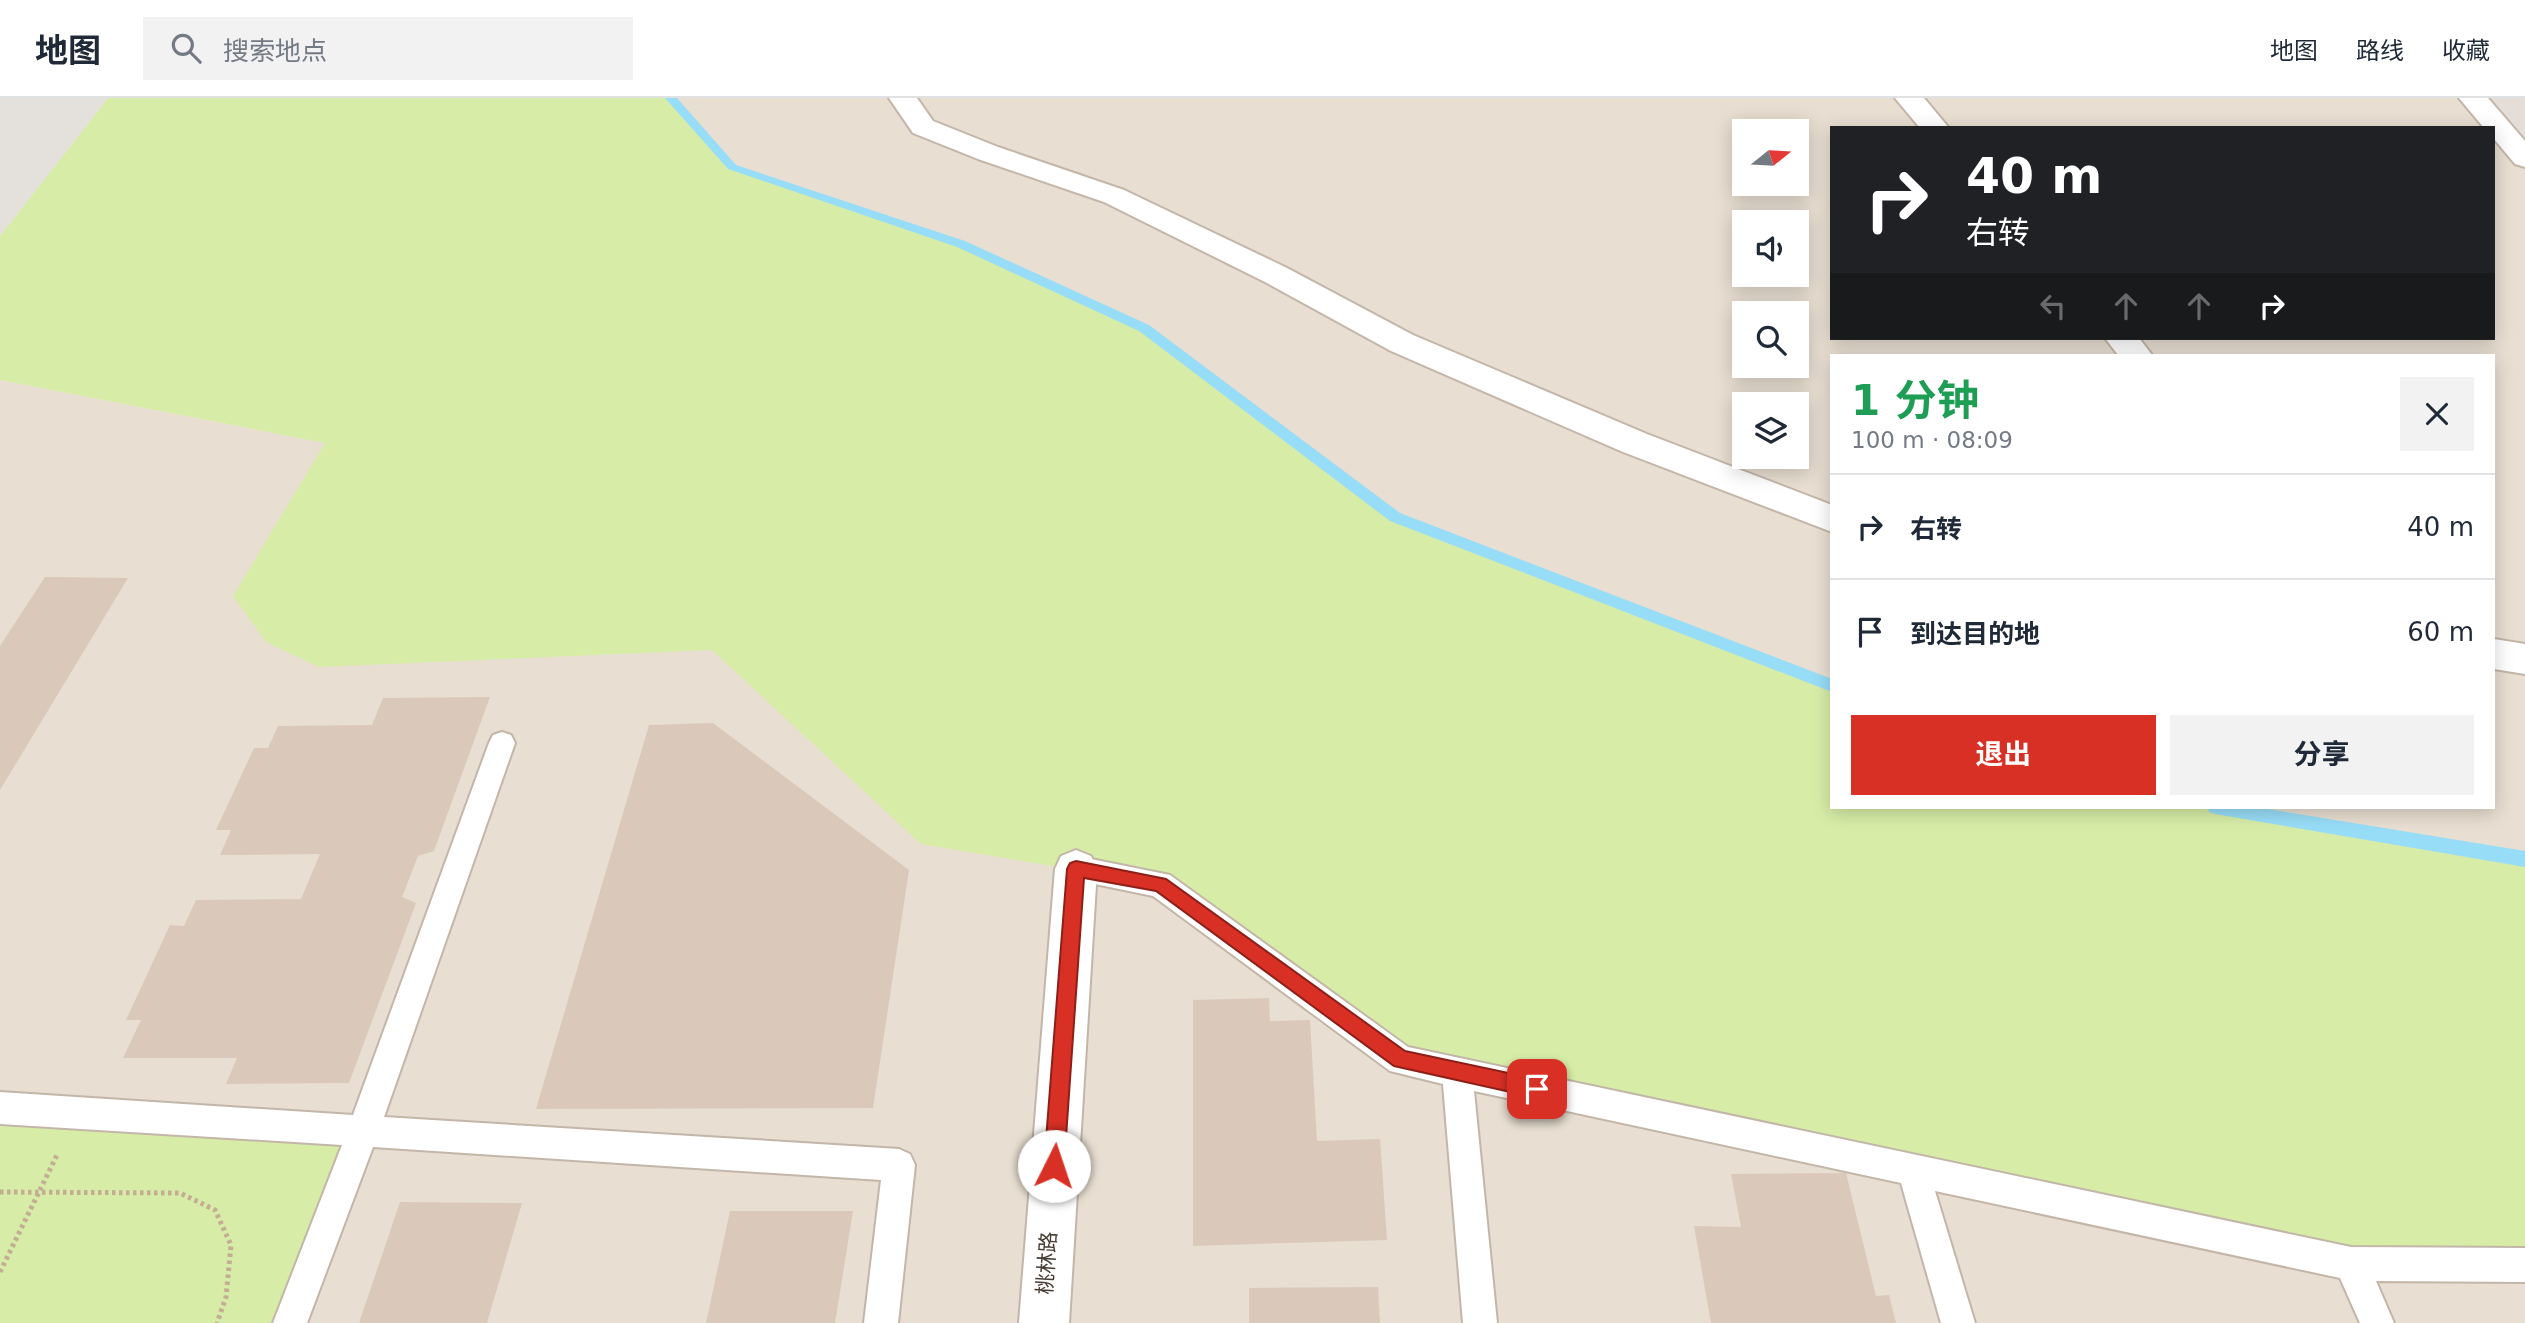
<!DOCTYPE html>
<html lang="zh">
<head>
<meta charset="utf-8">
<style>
	body { margin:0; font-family:"DejaVu Sans","Noto Sans SC",sans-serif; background:#f2f2f3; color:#1f2937; height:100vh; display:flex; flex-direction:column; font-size:26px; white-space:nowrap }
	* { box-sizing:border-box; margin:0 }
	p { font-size:23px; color:#747a83 }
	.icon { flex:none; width:38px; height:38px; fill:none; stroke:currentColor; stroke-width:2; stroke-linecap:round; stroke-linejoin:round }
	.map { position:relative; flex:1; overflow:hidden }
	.side { position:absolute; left:1830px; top:256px; width:665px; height:455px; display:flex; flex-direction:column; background:#fff; border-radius:0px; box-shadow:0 4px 18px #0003 }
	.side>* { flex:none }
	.top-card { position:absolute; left:1830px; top:28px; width:665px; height:214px; border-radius:0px; box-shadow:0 4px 18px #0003; background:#202124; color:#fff; overflow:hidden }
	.needle { width:46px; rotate:72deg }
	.tools { position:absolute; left:1732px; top:21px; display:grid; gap:14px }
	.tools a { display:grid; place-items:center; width:77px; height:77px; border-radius:0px; background:#fff; box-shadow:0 4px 18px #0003; font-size:35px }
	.pin { position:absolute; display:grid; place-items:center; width:60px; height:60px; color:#fff; margin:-30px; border-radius:14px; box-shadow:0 4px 10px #0006 }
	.me { position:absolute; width:77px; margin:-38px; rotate:4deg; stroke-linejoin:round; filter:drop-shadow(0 0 5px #0008) }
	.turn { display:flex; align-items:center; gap:24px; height:147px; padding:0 21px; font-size:32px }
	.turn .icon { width:91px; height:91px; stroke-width:2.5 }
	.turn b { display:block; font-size:49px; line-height:60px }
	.lanes { display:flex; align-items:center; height:66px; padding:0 21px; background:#0003; justify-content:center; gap:35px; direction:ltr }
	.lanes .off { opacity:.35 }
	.round { display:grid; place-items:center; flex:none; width:74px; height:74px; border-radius:0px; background:#f2f2f3 }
	.summary { display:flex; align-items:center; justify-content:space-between; height:119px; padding:0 21px }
	h1 { font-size:42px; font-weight:700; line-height:52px; color:#1e9e55 }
	.action { display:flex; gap:14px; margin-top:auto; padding:14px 21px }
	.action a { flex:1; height:80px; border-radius:0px; background:#d93025; color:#fff; font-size:28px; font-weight:700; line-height:80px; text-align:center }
	.action a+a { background:#f2f2f3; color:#1f2937 }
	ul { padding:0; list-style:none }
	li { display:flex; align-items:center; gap:21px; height:105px; padding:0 21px; border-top:2px solid #e0e1e3 }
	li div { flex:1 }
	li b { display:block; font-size:26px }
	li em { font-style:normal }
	header { display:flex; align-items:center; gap:42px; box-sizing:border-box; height:98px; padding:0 35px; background:#fff; border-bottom:2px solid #e0e1e3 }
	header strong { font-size:33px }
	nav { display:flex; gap:38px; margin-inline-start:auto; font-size:24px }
	.search { width:490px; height:63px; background:#f2f2f3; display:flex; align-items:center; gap:18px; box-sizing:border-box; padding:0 24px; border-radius:0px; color:#747a83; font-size:26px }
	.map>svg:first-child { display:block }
</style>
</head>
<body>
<header>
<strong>地图</strong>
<div class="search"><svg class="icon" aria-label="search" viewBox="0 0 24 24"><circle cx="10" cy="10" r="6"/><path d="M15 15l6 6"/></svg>搜索地点</div>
<nav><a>地图</a><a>路线</a><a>收藏</a></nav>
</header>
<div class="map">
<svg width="2525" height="1225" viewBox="0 0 2525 1225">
	<rect width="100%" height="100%" fill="#f4ede3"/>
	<path fill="#e8ded1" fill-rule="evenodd" d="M 671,0 L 2473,0 L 2525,60 L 2525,1225 L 0,1225 L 0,282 L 1832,636 L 1832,709 L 2494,709 L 2494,257 L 1832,257 L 1832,588 L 1395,419 L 1144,230 L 961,146 L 732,69 ZM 1832,30 L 2494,30 L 2494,240 L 1832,240 ZM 1745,33 L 1797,33 L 1797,86 L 1745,86 ZM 1745,124 L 1797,124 L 1797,177 L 1745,177 ZM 1745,215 L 1797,215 L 1797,268 L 1745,268 ZM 1745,306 L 1797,306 L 1797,359 L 1745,359 Z"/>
	<path fill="#e5ded8" d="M 2473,0 L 2525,0 L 2525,60 Z"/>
	<path fill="#d7eda7" d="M 108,0 L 671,0 L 732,69 L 961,146 L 1144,230 L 1395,419 L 1832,588 L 1832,709 L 2215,709 L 2525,761 L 2525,1167 L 2351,1166 L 1401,962 L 1160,786 L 921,746 L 712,552 L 319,569 L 266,544 L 233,498 L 325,345 L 0,282 L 0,138 Z
		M 0,1010 L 363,1033 L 290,1225 L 0,1225 Z"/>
	<path fill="#e4e0dc" d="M 0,0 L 108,0 L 0,138 Z"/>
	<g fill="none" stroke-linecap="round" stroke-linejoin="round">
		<path fill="#98ddf8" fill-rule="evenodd" d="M 665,0 L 677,0 L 736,67 L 965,143 L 1149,227 L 1400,415 L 1832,581 L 1832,594 L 1390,423 L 1139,233 L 957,149 L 728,71 Z
			M 2207,709 L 2256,709 L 2525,753 L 2525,769 L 2215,716 L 2209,714 Z"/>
	</g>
	<path fill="#dac9ba" d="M 45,479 L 128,480 L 0,692 L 0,548 Z
		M 490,599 L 434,753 L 418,758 L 402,799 L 416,805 L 349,985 L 226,986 L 237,960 L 123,960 L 141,922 L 126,922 L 170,827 L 184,828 L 196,802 L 301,801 L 320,756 L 220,757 L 231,732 L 216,732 L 254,650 L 268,650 L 278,628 L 372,627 L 383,600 Z
		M 713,625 L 909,772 L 873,1010 L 536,1011 L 649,627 Z
		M 1269,900 L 1270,923 L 1310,922 L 1317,1043 L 1380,1041 L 1387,1142 L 1193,1148 L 1193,902 Z
		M 1846,1075 L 1876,1198 L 1889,1197 L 1896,1225 L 1711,1225 L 1694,1128 L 1741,1129 L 1731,1076 Z
		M 400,1104 L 522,1105 L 487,1225 L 359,1225 Z
		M 730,1113 L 853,1113 L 835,1225 L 706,1225 Z
		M 1378,1189 L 1380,1225 L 1249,1225 L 1249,1190 Z"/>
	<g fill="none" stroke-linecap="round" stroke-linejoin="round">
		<g stroke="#c3b6a8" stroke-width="4">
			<path id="service" d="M 502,634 L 511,637 L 515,645 L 384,1019 L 899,1051 L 910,1056 L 915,1067 L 898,1225 L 864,1225 L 881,1082 L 373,1049 L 307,1225 L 273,1225 L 342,1047 L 0,1026 L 0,994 L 353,1017 L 489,645 L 493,637 Z
				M 1076,758 L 1170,777 L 1408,949 L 2351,1149 L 2525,1150 L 2525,1184 L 2376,1183 L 2394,1225 L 2360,1225 L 2340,1180 L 1935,1093 L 1975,1225 L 1941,1225 L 1901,1085 L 1474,993 L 1497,1225 L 1463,1225 L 1443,986 L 1390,973 L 1153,798 L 1066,780 L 1062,771 L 1066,762 Z"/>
		</g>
		<g stroke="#c3b6a8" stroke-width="4">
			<path id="minor" d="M 889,0 L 917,0 L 933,23 L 998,49 L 1124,92 L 1287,170 L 1413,237 L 1647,336 L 1832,407 L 1832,434 L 1623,354 L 1391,253 L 1265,184 L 1104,104 L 978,61 L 913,35 Z
				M 1895,0 L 1924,0 L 1949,30 L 1920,30 Z
				M 2105,240 L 2139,240 L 2152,257 L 2118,257 Z
				M 2494,541 L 2525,546 L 2525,576 L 2494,571 Z
				M 1076,752 L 1091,758 L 1097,771 L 1069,1225 L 1019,1225 L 1055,771 L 1061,758 Z"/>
		</g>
		<g stroke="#c3b6a8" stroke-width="4">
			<path id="tertiary" d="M 2459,0 L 2488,0 L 2525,43 L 2525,69 L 2515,66 L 2494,41 L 2494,30 L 2484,30 Z"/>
		</g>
		<path stroke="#c4ad94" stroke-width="5" stroke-dasharray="3.5 3.5" stroke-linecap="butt" d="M 0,1094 L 180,1095 L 215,1112 L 231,1147 L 226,1199 L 217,1225
			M 0,1174 L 57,1057"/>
		<use href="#service" fill="#fff" fill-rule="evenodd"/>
		<use href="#minor" fill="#fff" fill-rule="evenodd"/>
		<use href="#tertiary" fill="#fff" fill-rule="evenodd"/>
	</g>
	<path fill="#d93025" stroke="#8d1f18" stroke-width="2" d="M 1076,763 L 1166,781 L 1405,953 L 1537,981 L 1544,984 L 1547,991 L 1544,997 L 1537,1000 L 1394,968 L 1156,793 L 1084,780 L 1064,1068 L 1061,1075 L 1054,1078 L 1047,1075 L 1044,1068 L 1067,771 L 1070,765 Z"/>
	<g text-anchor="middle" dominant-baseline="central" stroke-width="7" stroke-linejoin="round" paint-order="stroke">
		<g font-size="21" fill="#463c33" stroke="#fff">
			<text transform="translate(1047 1165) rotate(-86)">桃林路</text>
		</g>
	</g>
</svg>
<div class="tools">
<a><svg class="needle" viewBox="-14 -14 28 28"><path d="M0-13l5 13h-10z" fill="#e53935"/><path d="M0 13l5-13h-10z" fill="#747a83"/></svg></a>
<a><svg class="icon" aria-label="sound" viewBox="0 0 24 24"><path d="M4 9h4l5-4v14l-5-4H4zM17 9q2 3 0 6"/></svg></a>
<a><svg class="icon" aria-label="search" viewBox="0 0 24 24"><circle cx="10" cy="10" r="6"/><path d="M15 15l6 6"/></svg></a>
<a><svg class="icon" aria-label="layers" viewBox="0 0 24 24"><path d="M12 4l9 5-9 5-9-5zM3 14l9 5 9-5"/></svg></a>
</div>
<div class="pin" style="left:1537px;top:991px;background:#d93025"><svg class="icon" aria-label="arrive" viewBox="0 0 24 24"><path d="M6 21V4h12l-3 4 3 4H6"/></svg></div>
<svg class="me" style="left:1054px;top:1068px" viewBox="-20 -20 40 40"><circle r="19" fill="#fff"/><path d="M0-13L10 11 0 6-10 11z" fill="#d93025"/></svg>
<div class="top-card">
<div class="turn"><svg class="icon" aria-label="right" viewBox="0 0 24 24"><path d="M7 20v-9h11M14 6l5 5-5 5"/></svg><div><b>40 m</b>右转</div></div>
<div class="lanes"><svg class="icon off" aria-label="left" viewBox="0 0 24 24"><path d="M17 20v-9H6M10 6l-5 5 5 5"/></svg><svg class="icon off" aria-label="ahead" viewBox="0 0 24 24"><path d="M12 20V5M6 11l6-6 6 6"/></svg><svg class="icon off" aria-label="ahead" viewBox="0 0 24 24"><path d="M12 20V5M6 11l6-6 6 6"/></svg><svg class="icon" aria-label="right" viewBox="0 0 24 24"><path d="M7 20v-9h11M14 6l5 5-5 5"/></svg></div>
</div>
<section class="side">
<div class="summary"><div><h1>1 分钟</h1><p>100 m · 08:09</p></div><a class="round"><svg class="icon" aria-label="close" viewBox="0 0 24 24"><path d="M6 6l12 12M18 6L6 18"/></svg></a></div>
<ul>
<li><svg class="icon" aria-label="right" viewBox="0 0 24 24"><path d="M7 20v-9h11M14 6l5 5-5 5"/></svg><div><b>右转</b></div><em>40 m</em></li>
<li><svg class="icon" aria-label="arrive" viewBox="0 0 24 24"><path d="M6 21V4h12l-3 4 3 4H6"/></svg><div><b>到达目的地</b></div><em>60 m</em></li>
</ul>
<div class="action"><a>退出</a><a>分享</a></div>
</section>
</div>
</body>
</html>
